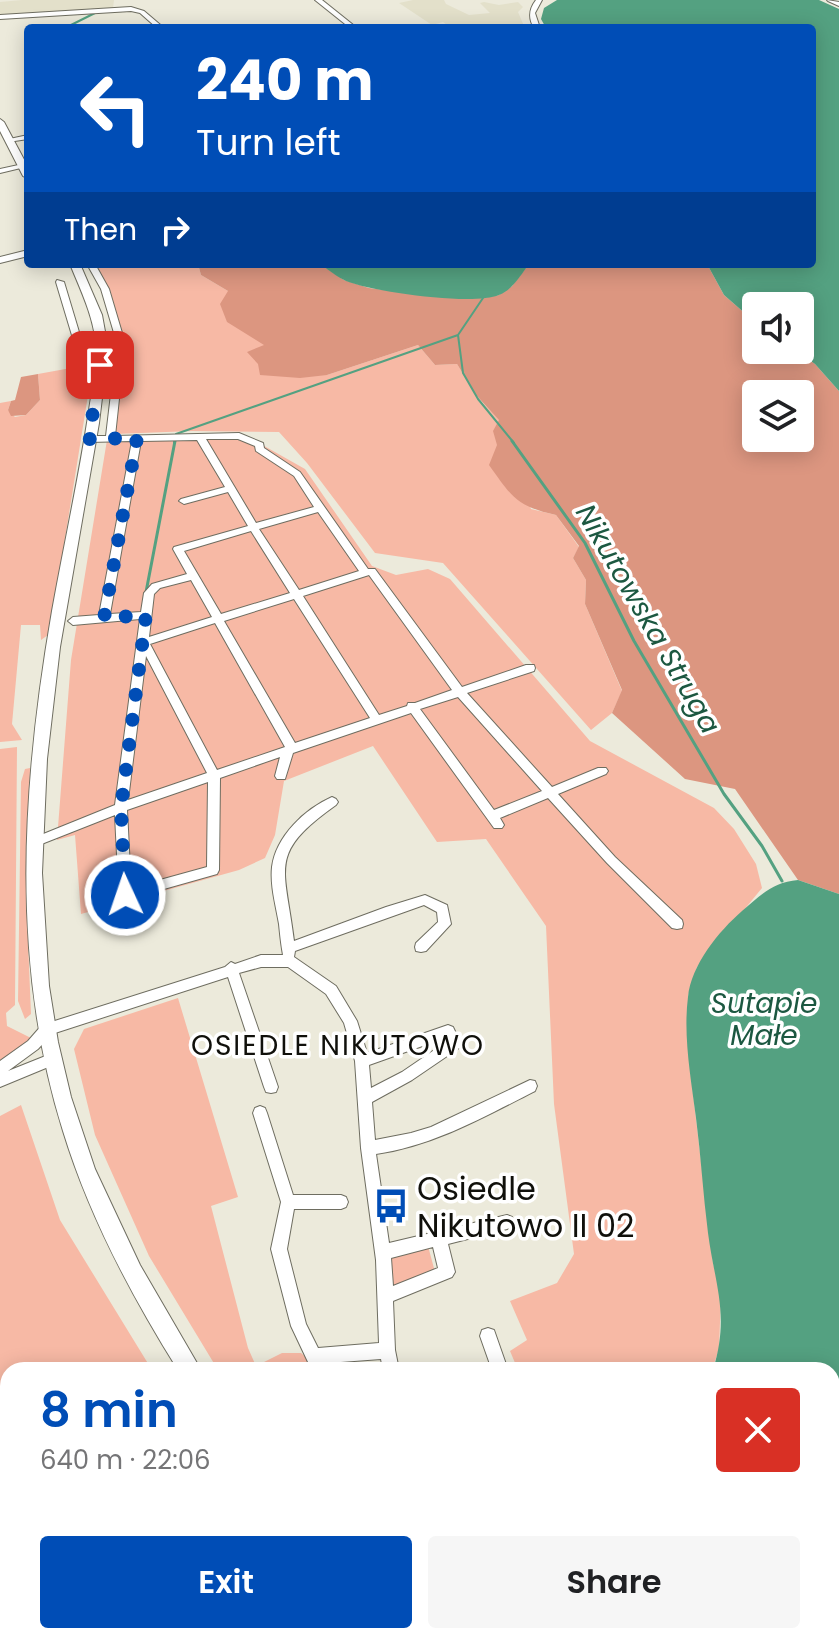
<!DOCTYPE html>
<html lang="en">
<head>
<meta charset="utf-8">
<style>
	body { margin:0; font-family:Poppins,sans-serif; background:#f6f6f6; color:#202124; height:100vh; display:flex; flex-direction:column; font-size:30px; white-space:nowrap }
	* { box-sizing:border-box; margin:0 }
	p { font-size:26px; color:#757577 }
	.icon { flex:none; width:44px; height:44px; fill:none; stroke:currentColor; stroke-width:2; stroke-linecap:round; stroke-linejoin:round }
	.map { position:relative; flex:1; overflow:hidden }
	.details { position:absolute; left:0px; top:1362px; width:840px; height:282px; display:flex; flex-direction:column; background:#fff; border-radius:24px 24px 0 0; box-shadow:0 4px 20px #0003 }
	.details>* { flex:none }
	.banner { position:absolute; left:24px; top:24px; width:792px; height:244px; border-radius:8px; box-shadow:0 4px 20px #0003; background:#004db6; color:#fff; overflow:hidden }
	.controls { position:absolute; left:742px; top:292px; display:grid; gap:16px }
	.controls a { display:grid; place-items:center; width:72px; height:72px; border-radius:8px; background:#fff; box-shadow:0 4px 20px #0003; font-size:40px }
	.pin { position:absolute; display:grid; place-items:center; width:68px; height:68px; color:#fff; margin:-34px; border-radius:16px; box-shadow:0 4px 12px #0006 }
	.me { position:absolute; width:88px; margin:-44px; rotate:357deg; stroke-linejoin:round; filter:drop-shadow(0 0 6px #0008) }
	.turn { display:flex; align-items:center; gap:28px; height:168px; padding:0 40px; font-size:36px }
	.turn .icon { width:104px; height:104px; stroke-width:2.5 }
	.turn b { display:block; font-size:56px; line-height:68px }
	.then { display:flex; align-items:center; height:76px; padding:0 40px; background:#0003; gap:16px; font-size:30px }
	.round { display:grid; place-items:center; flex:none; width:84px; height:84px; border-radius:8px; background:#f6f6f6 }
	.head { display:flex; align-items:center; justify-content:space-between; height:136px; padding:0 40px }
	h1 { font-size:48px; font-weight:600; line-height:60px; color:#004db6 }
	.action { display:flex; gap:16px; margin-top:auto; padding:16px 40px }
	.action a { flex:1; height:92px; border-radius:8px; background:#004db6; color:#fff; font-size:32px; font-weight:600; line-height:92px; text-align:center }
	.action a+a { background:#f6f6f6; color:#202124 }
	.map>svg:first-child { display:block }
</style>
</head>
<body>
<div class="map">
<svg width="839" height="1643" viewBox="0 0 839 1643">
	<rect width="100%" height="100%" fill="#eceadb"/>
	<path fill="#e3e0ca" d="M 22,0 L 114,0 L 113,8 L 0,15 L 0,2 Z
		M 413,0 L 444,0 L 446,4 L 469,15 L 490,13 L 480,3 L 484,2 L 499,5 L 518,2 L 523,7 L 518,12 L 524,26 L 451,28 L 443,22 L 432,25 L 399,3 Z"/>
	<path fill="#f7b9a5" d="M 96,264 L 198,264 L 201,275 L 228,291 L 327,375 L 418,345 L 435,365 L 457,364 L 478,398 L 500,420 L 531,509 L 556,515 L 579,547 L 573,558 L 586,580 L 585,604 L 622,691 L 612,713 L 591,730 L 443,563 L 375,553 L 307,463 L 279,432 L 192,431 L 115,434 L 123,341 L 109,290 Z
		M 93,364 L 51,626 L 48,635 L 41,640 L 40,625 L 21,625 L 12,724 L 22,740 L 0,742 L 0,403 L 11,401 L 8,410 L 15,417 L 26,415 L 40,400 L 38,374 Z
		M 252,439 L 305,469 L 372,566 L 396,575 L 428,569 L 450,579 L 590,741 L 714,808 L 734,829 L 756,864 L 762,888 L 697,967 L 688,996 L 690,1068 L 713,1263 L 721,1295 L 719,1349 L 712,1370 L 518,1370 L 510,1351 L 527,1340 L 510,1301 L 557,1283 L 574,1254 L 554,1104 L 546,926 L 486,839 L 437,842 L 373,746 L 284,781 L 275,835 L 265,858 L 239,870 L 81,914 L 75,835 L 57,840 L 71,660 L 107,440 Z
		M 17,747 L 15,1005 L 6,1013 L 7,1026 L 31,1038 L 0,1064 L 0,749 Z
		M 30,768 L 28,942 L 31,1014 L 25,1019 L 18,1001 L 21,782 L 25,769 Z
		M 178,998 L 238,1197 L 211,1206 L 248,1348 L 256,1366 L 282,1353 L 301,1353 L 316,1366 L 373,1363 L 372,1370 L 218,1370 L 149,1256 L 95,1135 L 74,1049 L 84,1029 Z
		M 21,1105 L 60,1220 L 152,1370 L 8,1370 L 8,1636 L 196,1636 L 196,1643 L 0,1643 L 0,1116 Z
		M 428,1246 L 435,1272 L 392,1288 L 392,1256 Z
		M 570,1636 L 709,1636 L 710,1643 L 572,1643 Z"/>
	<path fill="#dc9680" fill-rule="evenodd" d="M 198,264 L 320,264 L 344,280 L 369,288 L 449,298 L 483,298 L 499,295 L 512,286 L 529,264 L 707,264 L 724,295 L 756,323 L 756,350 L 795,350 L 815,364 L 839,391 L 839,894 L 798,880 L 735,789 L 685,779 L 612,713 L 622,690 L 585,604 L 586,580 L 573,558 L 579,546 L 556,515 C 516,506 512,497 489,465 L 497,445 L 493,431 L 499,420 L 476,395 L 457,364 L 435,365 L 418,345 L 327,375 L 300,378 L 260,375 L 258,364 L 247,352 L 264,345 L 227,322 L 220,304 L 228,291 L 201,275 ZM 756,394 L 800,394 L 800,438 L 756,438 Z
		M 38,374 L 40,400 L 26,415 L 11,416 L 8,410 L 11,401 L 15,400 L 21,377 Z"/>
	<path fill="#54a181" d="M 557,0 L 819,0 L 839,9 L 839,391 L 815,364 L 795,350 L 800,350 L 800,306 L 756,306 L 756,323 L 724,295 L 707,264 L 812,264 L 812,28 L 546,28 L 541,19 L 544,8 Z
		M 320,264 L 529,264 C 521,275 512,290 499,295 C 473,306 373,292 346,281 C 337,277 329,270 320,264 Z
		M 798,880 L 839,894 L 839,1643 L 710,1643 L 709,1636 L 832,1636 L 832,1370 L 713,1370 C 730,1315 715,1286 708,1233 C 703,1195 701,1156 696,1118 C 691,1079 683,1036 688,997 C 691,965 719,931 742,911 C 761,895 773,882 798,880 Z"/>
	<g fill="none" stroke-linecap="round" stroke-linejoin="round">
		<path stroke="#54a181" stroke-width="2" d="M 65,28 L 95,13
			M 483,298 L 458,335 L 463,373 L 478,399 L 514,443
			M 174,443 L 176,434 L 458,335"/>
		<path stroke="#54a181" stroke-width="3" d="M 512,441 L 585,543 L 634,641 L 724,794 L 762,846 L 782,881
			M 146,592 L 175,441"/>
		<g stroke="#6e6d60" stroke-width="2">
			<path id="street" d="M 315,0 L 322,0 L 357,28 L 350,28 Z
				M 536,0 L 542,0 L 535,13 L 540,28 L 534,28 C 528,18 529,9 536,0 Z
				M 827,0 L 839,2 L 839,6 L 828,1 Z
				M 131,7 L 144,11 L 164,28 L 157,28 L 140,13 L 131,11 L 0,19 L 0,15 Z
				M 28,135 L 28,139 L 8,142 L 5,140 Z
				M 23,164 L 25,165 L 25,167 L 0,173 L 0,169 Z
				M 87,264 L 95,264 L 109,289 L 125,343 L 115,436 L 239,433 L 263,443 L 264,448 L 300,472 L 368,569 L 375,569 L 462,687 L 526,665 L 534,665 L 535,668 L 534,671 L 467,693 L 552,787 L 598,768 L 606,768 L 608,771 L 606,774 L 558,794 L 615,857 L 682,920 L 683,924 L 682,928 L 677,929 L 672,928 L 607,863 L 548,798 L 500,818 L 504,825 L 502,828 L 494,828 L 411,713 L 293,753 L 285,779 L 277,779 L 275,776 L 280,757 L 220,778 L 219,870 L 217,874 L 125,900 L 121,899 L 119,895 L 115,815 L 39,845 L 31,845 L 29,842 L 31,839 L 115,805 L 140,619 L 73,625 L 68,621 L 73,617 L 99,615 L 132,441 L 89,442 L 84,439 L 89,436 L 106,436 L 117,343 L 101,289 ZM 206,439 L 238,439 L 255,446 L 256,451 L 294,476 L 314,507 L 256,523 ZM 197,440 L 225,487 L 181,499 L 179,501 L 184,504 L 228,492 L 248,526 L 174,547 L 173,549 L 187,574 L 152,584 L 144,593 L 141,612 L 110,614 L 141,441 ZM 318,512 L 359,571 L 299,590 L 259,529 ZM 251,531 L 290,593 L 221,614 L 184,551 ZM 369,575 L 452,690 L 415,703 L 408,703 L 407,706 L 379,715 L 303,596 ZM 191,580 L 212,617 L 149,637 L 154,594 L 160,588 ZM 294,599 L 370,718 L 295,743 L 224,621 ZM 215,623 L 285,747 L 217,770 L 150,644 ZM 146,656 L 207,773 L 128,800 ZM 458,697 L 542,791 L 494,810 L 420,709 ZM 208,782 L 207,867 L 131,888 L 127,810 Z
				M 57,280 L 64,282 L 82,342 L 81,344 L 74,342 L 56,282 Z
				M 332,797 L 336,799 L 338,802 L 336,805 C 267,854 285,866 294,941 L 386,907 L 425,895 L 447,905 L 451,924 L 426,951 L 421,952 L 416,951 L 415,947 L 416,943 L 438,922 L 437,912 L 424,905 L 295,951 L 294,957 L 336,986 L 357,1021 L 367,1053 L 448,1025 L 453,1027 L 461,1044 L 459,1048 L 412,1080 L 372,1102 L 375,1140 L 411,1133 L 431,1127 L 530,1080 L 535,1081 L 537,1086 L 535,1091 C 484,1117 433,1146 376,1154 L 389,1243 L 507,1215 L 512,1217 L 515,1222 L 512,1227 L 507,1229 L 448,1244 L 455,1272 L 452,1277 L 393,1301 L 395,1350 L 399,1370 L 383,1370 L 381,1359 L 314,1364 L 308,1362 L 291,1326 L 271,1249 L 281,1202 L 253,1113 L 255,1108 L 260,1106 L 265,1108 L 267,1113 L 293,1195 L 341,1195 L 346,1197 L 348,1202 L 346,1207 L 341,1209 L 294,1209 L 287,1249 L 306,1324 L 318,1348 L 379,1343 L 376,1260 L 361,1148 L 355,1061 L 344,1023 L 326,994 L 288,967 L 261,967 L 239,973 L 278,1087 L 276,1092 L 271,1093 L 266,1092 L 264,1087 L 228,977 L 52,1034 L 38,1049 L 8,1071 L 53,1053 L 58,1055 L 60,1059 L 58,1063 L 0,1087 L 0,1061 L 28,1041 L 42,1025 L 225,967 L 231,962 L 235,964 L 261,955 L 283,955 C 281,945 280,934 279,924 C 276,906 270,886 272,867 C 276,836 305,809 332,797 ZM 445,1038 L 446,1042 L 402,1072 L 371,1088 L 369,1065 ZM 433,1247 L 438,1268 L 393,1286 L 391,1258 Z
				M 488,1328 L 494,1330 L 508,1370 L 492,1370 L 480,1336 L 482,1330 Z
				M 485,1636 L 503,1636 L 505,1643 L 487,1643 Z"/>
		</g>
		<g stroke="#6e6d60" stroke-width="2">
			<path id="secondary" d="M 0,119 L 4,122 L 28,167 L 28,179 L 23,176 L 0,131 Z
				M 28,250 L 28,256 L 0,263 L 0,257 Z
				M 70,264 L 80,264 L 102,315 L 108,348 L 99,423 L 60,647 L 47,759 L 42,873 L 49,986 L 58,1042 L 71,1097 L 95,1169 L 140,1265 L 201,1370 L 178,1370 C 131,1295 89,1216 63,1131 C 10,962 22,784 52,611 C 64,544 79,477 89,410 C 92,389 98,365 96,344 C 93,315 81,291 70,264 Z
				M 351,1636 L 376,1636 L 379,1643 L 354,1643 Z"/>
		</g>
		<use href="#street" fill="#fff" fill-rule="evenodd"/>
		<use href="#secondary" fill="#fff" fill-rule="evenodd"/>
	</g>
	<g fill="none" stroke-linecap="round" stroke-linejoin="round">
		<path stroke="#004db6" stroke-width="14" stroke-dasharray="0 25.2" d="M 100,365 L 89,439 L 137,438 L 104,618 L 146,615 L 121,808 L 125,895"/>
	</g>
	<defs>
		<g id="bus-bare" transform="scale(2.76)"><path d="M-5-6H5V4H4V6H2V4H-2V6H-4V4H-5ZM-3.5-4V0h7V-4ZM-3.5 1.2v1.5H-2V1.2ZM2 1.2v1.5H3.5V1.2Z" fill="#004db6" stroke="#fff" stroke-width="2.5" paint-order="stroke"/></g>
	</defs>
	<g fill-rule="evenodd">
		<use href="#bus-bare" x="391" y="1206"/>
	</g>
	<g text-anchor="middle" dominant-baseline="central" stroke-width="7" stroke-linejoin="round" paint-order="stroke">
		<g font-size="28" font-style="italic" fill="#1c5841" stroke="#fff">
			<text transform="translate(648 619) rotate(60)">Nikutowska Struga</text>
			<text x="764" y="1003">Sutapie<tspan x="764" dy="32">Małe</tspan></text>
		</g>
		<g font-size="28" letter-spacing="2" fill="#10100b" stroke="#fff">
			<text x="338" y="1045">OSIEDLE NIKUTOWO</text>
		</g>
		<g font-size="32" fill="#10100b" stroke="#fff" text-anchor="start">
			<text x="417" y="1188">Osiedle<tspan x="417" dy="37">Nikutowo II 02</tspan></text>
		</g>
	</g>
</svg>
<div class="controls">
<a><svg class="icon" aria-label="sound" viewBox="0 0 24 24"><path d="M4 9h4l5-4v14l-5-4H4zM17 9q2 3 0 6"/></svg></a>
<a><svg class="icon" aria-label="layers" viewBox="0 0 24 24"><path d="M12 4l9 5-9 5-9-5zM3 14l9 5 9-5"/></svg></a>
</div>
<div class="pin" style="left:100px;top:365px;background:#d93025"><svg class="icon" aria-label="arrive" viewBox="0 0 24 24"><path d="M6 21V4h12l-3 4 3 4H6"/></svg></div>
<svg class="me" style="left:125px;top:895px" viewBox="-20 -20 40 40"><circle r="17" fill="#004db6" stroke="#fff" stroke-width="3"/><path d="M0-11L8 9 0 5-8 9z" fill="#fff"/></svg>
<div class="banner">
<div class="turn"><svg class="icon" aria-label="left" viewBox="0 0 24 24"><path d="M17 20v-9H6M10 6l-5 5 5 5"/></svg><div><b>240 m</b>Turn left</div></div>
<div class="then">Then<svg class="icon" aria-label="right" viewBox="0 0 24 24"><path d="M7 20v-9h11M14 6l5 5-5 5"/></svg></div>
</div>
<section class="details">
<div class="head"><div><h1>8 min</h1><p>640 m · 22:06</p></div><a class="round" style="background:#d93025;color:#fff"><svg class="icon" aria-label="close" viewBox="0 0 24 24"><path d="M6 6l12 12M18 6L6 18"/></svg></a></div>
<div class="action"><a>Exit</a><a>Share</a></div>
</section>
</div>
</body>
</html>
